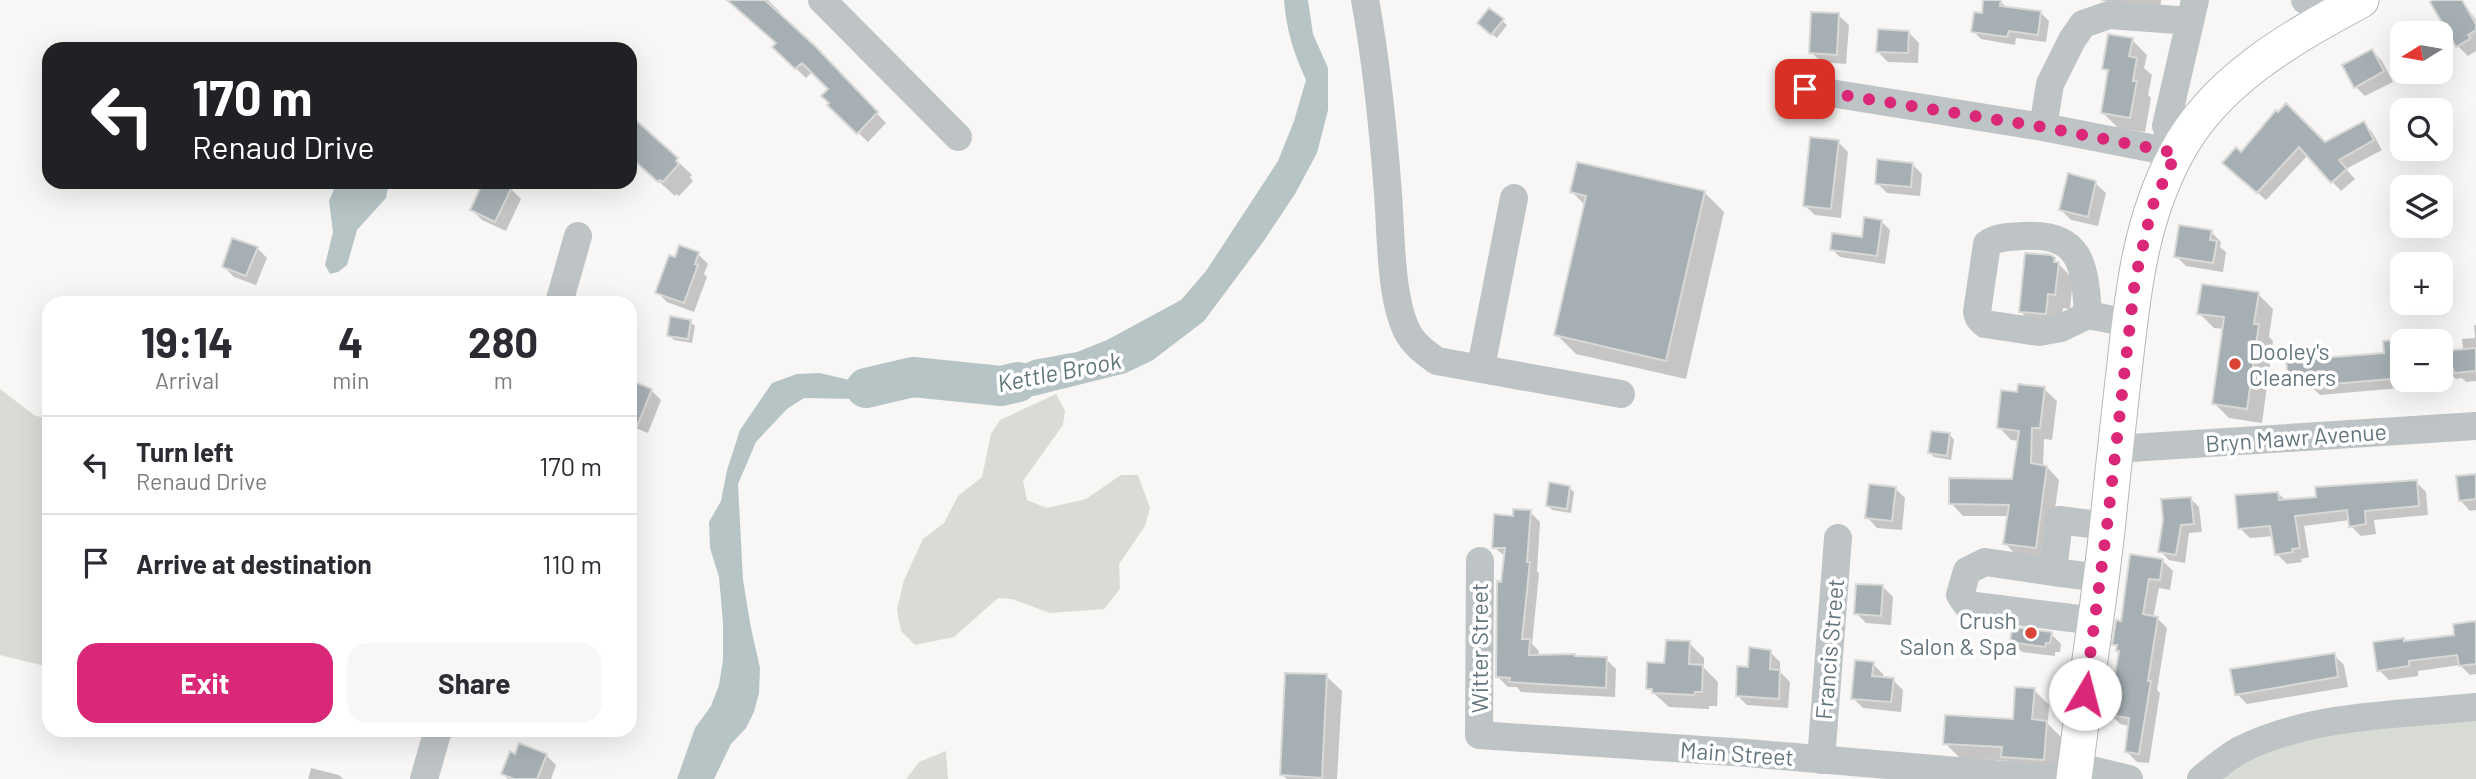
<!DOCTYPE html>
<html lang="en">
<head>
<meta charset="utf-8">
<style>
	body { margin:0; font-family:Barlow,sans-serif; background:#f7f7f7; color:#2b2b33; height:100vh; display:flex; flex-direction:column; font-size:26px; white-space:nowrap }
	* { box-sizing:border-box; margin:0 }
	p { font-size:23px; color:#7c7c81 }
	.icon { flex:none; width:38px; height:38px; fill:none; stroke:currentColor; stroke-width:2; stroke-linecap:round; stroke-linejoin:round }
	.map { position:relative; flex:1; overflow:hidden }
	.drawer { position:absolute; left:42px; top:296px; width:595px; height:441px; display:flex; flex-direction:column; background:#fff; border-radius:21px; box-shadow:0 7px 28px #0002 }
	.drawer>* { flex:none }
	.banner { position:absolute; left:42px; top:42px; width:595px; height:147px; border-radius:21px; box-shadow:0 7px 28px #0002; background:#202124; color:#fff; overflow:hidden }
	.needle { width:46px; rotate:259deg }
	.tools { position:absolute; left:2390px; top:21px; display:grid; gap:14px }
	.tools a { display:grid; place-items:center; width:63px; height:63px; border-radius:14px; background:#fff; box-shadow:0 7px 28px #0002; font-size:35px }
	.pin { position:absolute; display:grid; place-items:center; width:60px; height:60px; color:#fff; margin:-30px; border-radius:14px; box-shadow:0 4px 10px #0006 }
	.me { position:absolute; width:77px; margin:-38px; rotate:8deg; stroke-linejoin:round; filter:drop-shadow(0 0 5px #0008) }
	.turn { display:flex; align-items:center; gap:24px; height:147px; padding:0 35px; font-size:32px }
	.turn .icon { width:91px; height:91px; stroke-width:2.5 }
	.turn b { display:block; font-size:49px; line-height:60px }
	.eta { display:flex; justify-content:space-evenly; align-items:center; height:119px; text-align:center }
	.eta b { font-size:42px; font-weight:700; line-height:49px }
	.action { display:flex; gap:14px; margin-top:auto; padding:14px 35px }
	.action a { flex:1; height:80px; border-radius:21px; background:#db2777; color:#fff; font-size:28px; font-weight:700; line-height:80px; text-align:center }
	.action a+a { background:#f7f7f7; color:#2b2b33 }
	ul { padding:0; list-style:none }
	li { display:flex; align-items:center; gap:21px; height:98px; padding:0 35px; border-top:2px solid #e1e1e2 }
	li div { flex:1 }
	li b { display:block; font-size:26px }
	li em { font-style:normal }
	.map>svg:first-child { display:block }
</style>
</head>
<body>
<div class="map">
<svg width="2476" height="779" viewBox="0 0 2476 779">
	<rect width="100%" height="100%" fill="#f8f7f5"/>
	<path fill="#d8dcd4" d="M 0,389 L 34,415 L 49,420 L 49,667 L 0,655 Z
		M 1056,394 L 1065,411 L 1063,425 L 1023,481 L 1027,500 L 1047,508 L 1086,499 L 1121,475 L 1138,475 L 1150,508 L 1145,526 L 1119,564 L 1120,589 L 1104,609 L 1050,613 L 1012,599 L 998,598 L 954,637 L 915,645 L 901,631 L 897,610 L 904,580 L 923,539 L 944,523 L 958,496 L 982,477 L 991,434 L 1000,420 Z
		M 2476,707 L 2476,779 L 2202,779 L 2255,743 Z
		M 946,751 L 948,779 L 906,779 L 919,762 Z"/>
	<path fill="#b6c4c6" d="M 1284,0 L 1308,0 L 1313,34 L 1328,68 L 1328,110 L 1317,153 L 1295,194 L 1263,242 L 1204,321 L 1153,360 L 1126,373 L 1034,396 L 929,374 L 857,399 L 804,398 L 787,409 L 756,442 L 738,484 L 743,580 L 751,628 L 760,668 L 759,693 L 754,712 L 746,728 L 731,744 L 714,779 L 677,779 L 695,728 L 711,706 L 719,685 L 723,660 L 723,623 L 719,577 L 710,548 L 709,522 L 721,501 L 727,470 L 740,430 L 772,383 L 797,374 L 820,373 L 866,384 L 889,370 L 927,361 L 948,361 L 1006,372 L 1033,360 L 1077,352 L 1107,340 L 1181,300 L 1206,271 L 1278,161 L 1294,121 L 1306,80 C 1294,54 1286,29 1284,0 Z
		M 337,182 L 389,182 L 386,198 L 357,230 L 347,265 L 338,272 L 330,274 L 325,265 L 333,232 L 329,201 Z"/>
	<path fill="#0003" d="M 730,0 L 768,0 L 780,12 L 778,14 L 825,59 L 886,123 L 868,142 L 829,105 L 830,89 L 813,71 L 806,78 L 774,47 L 778,44 Z
		M 1985,0 L 2000,1 L 2008,9 L 2041,13 L 2049,21 L 2046,42 L 2016,38 L 2015,45 L 1981,39 L 1973,31 L 1983,15 Z
		M 2099,0 L 2161,0 L 2160,9 Z
		M 2455,0 L 2462,0 L 2476,20 L 2476,51 L 2468,56 L 2458,46 Z
		M 1838,15 L 1849,25 L 1846,64 L 1821,62 L 1811,52 Z
		M 1502,21 L 1507,25 L 1497,38 L 1484,28 Z
		M 1909,33 L 1919,43 L 1918,63 L 1888,62 L 1878,52 Z
		M 2132,40 L 2147,55 L 2144,68 L 2152,75 L 2148,95 L 2151,98 L 2145,132 L 2118,128 L 2102,112 L 2109,73 L 2104,68 Z
		M 2372,51 L 2382,61 L 2393,82 L 2365,96 L 2355,86 Z
		M 2278,114 L 2325,144 L 2364,123 L 2372,132 L 2382,150 L 2346,169 L 2355,179 L 2341,191 L 2308,155 L 2266,200 L 2233,171 L 2241,154 Z
		M 630,117 L 692,175 L 690,177 L 693,181 L 679,196 L 676,194 L 675,196 L 647,171 L 630,148 Z
		M 1838,142 L 1848,152 L 1841,218 L 1815,215 L 1804,205 Z
		M 1912,164 L 1922,174 L 1920,196 L 1887,193 L 1877,183 Z
		M 485,182 L 496,182 L 511,189 L 521,199 L 506,231 L 482,220 L 472,210 Z
		M 2095,183 L 2106,193 L 2098,226 L 2071,220 L 2061,210 Z
		M 1572,192 L 1704,192 L 1724,212 L 1686,379 L 1576,354 L 1556,334 L 1586,206 Z
		M 1881,221 L 1890,230 L 1885,264 L 1840,257 L 1832,249 L 1863,239 Z
		M 2211,232 L 2221,242 L 2220,247 L 2226,252 L 2223,272 L 2186,266 L 2176,256 Z
		M 257,248 L 267,258 L 256,285 L 234,277 L 224,267 Z
		M 698,254 L 708,264 L 704,274 L 707,277 L 694,312 L 667,302 L 657,292 L 676,259 Z
		M 2054,259 L 2073,279 L 2070,309 L 2063,308 L 2060,328 L 2036,327 L 2021,312 Z
		M 2258,294 L 2273,309 L 2269,337 L 2273,341 L 2262,423 L 2229,418 L 2214,403 L 2224,329 L 2214,328 L 2199,313 Z
		M 690,322 L 695,326 L 692,343 L 674,340 L 669,335 Z
		M 2474,325 L 2476,325 L 2476,381 L 2466,382 L 2462,378 L 2456,379 L 2446,369 L 2463,350 L 2462,339 L 2475,338 Z
		M 2414,340 L 2403,341 L 2403,380 L 2411,380 L 2412,387 L 2320,395 L 2311,386 L 2300,387 L 2290,377 L 2307,351 L 2316,360 L 2386,355 L 2385,343 Z
		M 630,382 L 651,390 L 661,400 L 648,433 L 630,426 Z
		M 2044,389 L 2057,401 L 2052,440 L 2044,439 L 2043,467 L 2047,467 L 2059,480 L 2048,560 L 2017,556 L 2005,543 L 2009,516 L 1963,516 L 1951,503 L 2014,481 L 2020,441 L 2011,440 L 1999,427 L 2018,394 Z
		M 1950,435 L 1954,440 L 1951,460 L 1934,457 L 1930,453 Z
		M 2476,476 L 2476,510 L 2470,511 L 2460,500 Z
		M 2416,482 L 2426,492 L 2428,515 L 2374,520 L 2376,534 L 2361,536 L 2351,526 L 2350,520 L 2304,526 L 2309,557 L 2301,559 L 2302,562 L 2287,564 L 2277,554 L 2274,536 L 2250,538 L 2240,528 L 2278,493 L 2286,501 L 2318,499 Z
		M 1569,487 L 1574,492 L 1571,513 L 1552,510 L 1548,505 Z
		M 1895,488 L 1905,498 L 1902,530 L 1877,528 L 1867,517 Z
		M 2190,498 L 2199,507 L 2202,532 L 2189,533 L 2185,563 L 2169,560 L 2160,551 Z
		M 1530,512 L 1540,522 L 1537,571 L 1539,574 L 1532,644 L 1539,651 L 1538,657 L 1606,659 L 1616,669 L 1615,697 L 1521,692 L 1517,687 L 1508,687 L 1498,677 L 1506,557 L 1494,547 L 1514,518 Z
		M 2131,556 L 2163,561 L 2173,571 L 2170,590 L 2159,588 L 2153,618 L 2157,618 L 2167,628 L 2157,690 L 2160,693 L 2149,763 L 2137,762 L 2127,752 L 2129,726 L 2120,724 L 2105,708 L 2114,688 L 2120,652 L 2114,644 L 2122,623 Z
		M 1883,587 L 1893,597 L 1891,625 L 1866,623 L 1856,613 Z
		M 2476,622 L 2476,674 L 2470,675 L 2460,665 L 2418,671 L 2418,676 L 2389,680 L 2379,670 L 2403,640 L 2407,643 L 2456,636 Z
		M 2051,634 L 2061,644 L 2060,652 L 2055,652 L 2055,656 L 2022,652 L 2012,642 Z
		M 1689,643 L 1704,658 L 1704,668 L 1718,682 L 1717,706 L 1709,706 L 1709,709 L 1669,707 L 1648,688 L 1666,665 Z
		M 1770,652 L 1780,662 L 1780,672 L 1790,682 L 1788,708 L 1747,705 L 1737,695 L 1749,669 Z
		M 2334,655 L 2344,665 L 2348,687 L 2247,704 L 2237,694 Z
		M 1873,664 L 1883,674 L 1883,679 L 1893,680 L 1903,690 L 1901,712 L 1863,708 L 1853,698 Z
		M 1326,676 L 1342,691 L 1337,779 L 1287,779 L 1282,775 Z
		M 2034,690 L 2049,705 L 2048,724 L 2061,737 L 2059,774 L 2018,771 L 2008,761 L 1960,758 L 1945,743 L 2015,721 Z
		M 352,730 L 368,730 L 367,734 Z
		M 546,755 L 556,765 L 551,779 L 508,779 L 503,774 Z
		M 311,768 L 339,775 L 343,779 L 308,779 Z"/>
	<g fill="none" stroke-linecap="round" stroke-linejoin="round">
		<path stroke="#b6c4c6" stroke-width="40" d="M 866,388 L 913,377 L 1001,386 L 1018,382"/>
	</g>
	<path fill="#a6b0b4" stroke="#d9d9d7" stroke-width="2" d="M 727,0 L 765,0 L 815,46 L 878,112 L 857,134 L 827,105 L 829,103 L 821,96 L 828,89 L 802,63 L 795,69 L 772,47 L 776,43 Z
		M 1983,0 L 2001,0 L 2000,6 L 2041,11 L 2038,35 L 2009,31 L 2007,37 L 1971,32 L 1974,12 L 1982,13 Z
		M 2433,0 L 2462,0 L 2476,24 L 2476,30 L 2468,35 L 2471,38 L 2456,47 L 2430,2 Z
		M 1489,8 L 1504,19 L 1491,35 L 1477,23 Z
		M 1811,12 L 1839,13 L 1837,55 L 1809,53 Z
		M 1878,29 L 1909,31 L 1908,53 L 1876,52 Z
		M 2108,34 L 2133,38 L 2129,56 L 2137,58 L 2133,81 L 2137,81 L 2130,118 L 2101,113 L 2108,70 L 2102,69 Z
		M 2372,49 L 2384,71 L 2354,88 L 2342,65 Z
		M 2286,103 L 2325,142 L 2364,121 L 2374,140 L 2339,160 L 2347,169 L 2331,183 L 2299,147 L 2257,193 L 2222,163 L 2236,147 L 2241,152 L 2276,110 L 2278,112 Z
		M 630,115 L 678,158 L 676,161 L 679,164 L 663,182 L 660,180 L 658,182 L 630,157 Z
		M 1810,137 L 1839,140 L 1831,209 L 1803,206 Z
		M 1877,159 L 1913,163 L 1911,187 L 1875,184 Z
		M 1577,162 L 1705,191 L 1666,361 L 1554,335 L 1586,196 L 1570,192 Z
		M 2068,173 L 2096,181 L 2088,217 L 2059,210 Z
		M 483,182 L 501,182 L 512,187 L 495,222 L 470,210 Z
		M 1864,217 L 1882,220 L 1877,256 L 1830,250 L 1832,233 L 1862,237 Z
		M 2179,225 L 2212,230 L 2210,240 L 2217,241 L 2213,263 L 2174,257 Z
		M 232,238 L 258,247 L 246,276 L 222,267 Z
		M 679,245 L 699,252 L 695,264 L 698,265 L 684,303 L 655,293 L 669,255 L 675,257 Z
		M 2025,253 L 2051,255 L 2055,258 L 2054,262 L 2059,262 L 2055,295 L 2048,294 L 2046,314 L 2019,312 Z
		M 2202,284 L 2259,292 L 2254,324 L 2259,324 L 2247,409 L 2212,404 L 2224,317 L 2197,314 Z
		M 670,316 L 691,320 L 688,339 L 667,336 Z
		M 2403,339 L 2403,378 L 2309,386 L 2308,375 L 2288,378 L 2285,351 L 2308,349 L 2309,359 L 2384,353 L 2383,341 Z
		M 2476,348 L 2476,371 L 2454,373 L 2453,369 L 2445,370 L 2443,351 Z
		M 630,380 L 652,389 L 631,441 L 630,441 Z
		M 2018,384 L 2045,387 L 2040,428 L 2032,428 L 2031,463 L 2047,466 L 2036,548 L 2003,544 L 2009,505 L 1949,504 L 1949,478 L 2012,479 L 2019,431 L 1997,428 L 2001,390 L 2017,392 Z
		M 1931,431 L 1950,433 L 1947,456 L 1928,453 Z
		M 2476,474 L 2476,499 L 2459,501 L 2456,476 Z
		M 2417,480 L 2419,506 L 2365,511 L 2366,524 L 2349,527 L 2347,510 L 2295,516 L 2300,548 L 2292,549 L 2293,552 L 2275,555 L 2270,526 L 2238,529 L 2235,495 L 2278,492 L 2279,500 L 2316,497 L 2315,487 Z
		M 1549,482 L 1570,486 L 1567,509 L 1546,506 Z
		M 1869,484 L 1896,487 L 1892,521 L 1865,518 Z
		M 2191,497 L 2194,524 L 2181,525 L 2176,555 L 2158,552 L 2163,520 L 2161,499 Z
		M 1513,509 L 1531,510 L 1527,562 L 1530,562 L 1522,639 L 1530,639 L 1529,655 L 1575,654 L 1575,656 L 1607,657 L 1606,688 L 1509,682 L 1510,678 L 1496,677 L 1497,581 L 1501,582 L 1505,548 L 1492,548 L 1494,514 L 1513,516 Z
		M 2130,554 L 2163,559 L 2160,580 L 2149,579 L 2143,614 L 2158,617 L 2148,681 L 2151,681 L 2139,754 L 2125,752 L 2129,718 L 2108,715 L 2109,710 L 2103,709 L 2107,685 L 2113,686 L 2119,651 L 2116,651 L 2117,645 L 2112,645 L 2116,620 L 2121,621 Z
		M 1856,584 L 1883,585 L 1881,616 L 1854,614 Z
		M 2476,621 L 2476,664 L 2459,666 L 2457,655 L 2409,661 L 2409,666 L 2377,671 L 2373,642 L 2404,638 L 2404,641 L 2454,635 L 2453,624 Z
		M 2012,627 L 2052,632 L 2050,643 L 2046,643 L 2045,647 L 2010,642 Z
		M 1666,640 L 1690,641 L 1689,664 L 1703,665 L 1702,692 L 1695,692 L 1694,695 L 1652,693 L 1652,689 L 1646,689 L 1647,662 L 1664,663 Z
		M 1749,647 L 1771,650 L 1770,669 L 1780,670 L 1779,699 L 1736,696 L 1737,666 L 1748,667 Z
		M 2335,653 L 2338,677 L 2235,695 L 2230,669 Z
		M 1855,660 L 1874,662 L 1872,676 L 1894,678 L 1891,702 L 1851,699 Z
		M 1285,673 L 1327,674 L 1322,778 L 1280,775 Z
		M 2015,687 L 2035,688 L 2032,719 L 2047,721 L 2044,760 L 2001,757 L 2002,747 L 1943,744 L 1945,715 L 2013,719 Z
		M 519,743 L 547,754 L 537,779 L 514,779 L 501,774 L 510,751 L 515,754 Z"/>
	<g fill="none" stroke-linecap="round" stroke-linejoin="round">
		<g stroke="#b2b8bb" stroke-width="37">
			<path id="major" d="M 2074,779 C 2084,693 2099,607 2108,521 C 2113,469 2119,416 2125,363 C 2133,290 2141,219 2176,154 C 2215,80 2291,38 2361,0"/>
		</g>
		<path stroke="#bec4c6" stroke-width="28" d="M 822,0 L 958,137
			M 1365,0 C 1377,64 1383,128 1388,193 C 1391,232 1390,297 1407,331 C 1413,344 1426,353 1437,361 L 1621,394
			M 2305,0 L 2345,9
			M 1805,89 L 2043,127 L 2176,153
			M 2043,127 L 2050,84 L 2072,40 L 2083,24 L 2109,15 L 2190,21
			M 2176,153 L 2166,126 L 2195,0
			M 559,303 L 578,236
			M 2088,315 C 2085,267 2082,232 2023,236 C 2011,237 1997,236 1987,244 L 1977,312 L 1979,318 L 1985,324 L 2039,332 L 2061,328 L 2088,315 L 2129,323
			M 1481,367 L 1514,198
			M 2115,449 L 2476,426
			M 1480,561 L 1479,735 L 1747,753 L 2050,779 L 2075,766 L 2129,779
			M 2053,572 L 2101,578
			M 2095,621 L 1967,605 L 1960,595 L 1967,571 L 1985,562 L 2053,572 L 2059,520 L 2107,526
			M 1821,760 L 1838,538
			M 424,779 L 438,730
			M 2201,779 C 2213,769 2226,758 2240,750 C 2311,714 2398,715 2476,707"/>
		<use href="#major" stroke="#fff" stroke-width="35"/>
	</g>
	<g fill="none" stroke-linecap="round" stroke-linejoin="round">
		<path stroke="#db2777" stroke-width="12" stroke-dasharray="0 21.6" d="M 1805,89 L 2043,127 L 2176,153 L 2152,207 L 2135,280 L 2107,526 L 2085,694"/>
	</g>
	<g fill="#d94534" stroke="#fff" stroke-width="2.5">
		<circle cx="2235" cy="364" r="7"/>
		<circle cx="2031" cy="633" r="7"/>
	</g>
	<g text-anchor="middle" dominant-baseline="central" stroke-width="7" stroke-linejoin="round" paint-order="stroke">
		<g font-size="23" fill="#64767e" stroke="#fff" text-anchor="start">
			<text x="2249" y="351">Dooley's<tspan x="2249" dy="26">Cleaners</tspan></text>
			<text x="2017" y="620" text-anchor="end">Crush<tspan x="2017" dy="26">Salon &amp; Spa</tspan></text>
		</g>
		<g font-size="23" fill="#64767e" stroke="#fff">
			<text transform="translate(2296 437) rotate(-4)">Bryn Mawr Avenue</text>
			<text transform="translate(1479 648) rotate(-90)">Witter Street</text>
			<text transform="translate(1829 649) rotate(-85)">Francis Street</text>
			<text transform="translate(1737 753) rotate(4)">Main Street</text>
		</g>
		<g font-size="24" font-style="italic" fill="#5f7679" stroke="#fff">
			<text transform="translate(1059 371) rotate(-11)">Kettle Brook</text>
		</g>
	</g>
</svg>
<div class="tools">
<a><svg class="needle" viewBox="-14 -14 28 28"><path d="M0-13l5 13h-10z" fill="#e53935"/><path d="M0 13l5-13h-10z" fill="#7c7c81"/></svg></a>
<a><svg class="icon" aria-label="search" viewBox="0 0 24 24"><circle cx="10" cy="10" r="6"/><path d="M15 15l6 6"/></svg></a>
<a><svg class="icon" aria-label="layers" viewBox="0 0 24 24"><path d="M12 4l9 5-9 5-9-5zM3 14l9 5 9-5"/></svg></a>
<a>+</a>
<a>−</a>
</div>
<div class="pin" style="left:1805px;top:89px;background:#d93025"><svg class="icon" aria-label="arrive" viewBox="0 0 24 24"><path d="M6 21V4h12l-3 4 3 4H6"/></svg></div>
<svg class="me" style="left:2085px;top:694px" viewBox="-20 -20 40 40"><circle r="19" fill="#fff"/><path d="M0-13L10 11 0 6-10 11z" fill="#db2777"/></svg>
<div class="banner">
<div class="turn"><svg class="icon" aria-label="left" viewBox="0 0 24 24"><path d="M17 20v-9H6M10 6l-5 5 5 5"/></svg><div><b>170 m</b>Renaud Drive</div></div>
</div>
<section class="drawer">
<div class="eta">
<div><b>19:14</b><p>Arrival</p></div>
<div><b>4</b><p>min</p></div>
<div><b>280</b><p>m</p></div>
</div>
<ul>
<li><svg class="icon" aria-label="left" viewBox="0 0 24 24"><path d="M17 20v-9H6M10 6l-5 5 5 5"/></svg><div><b>Turn left</b><p>Renaud Drive</p></div><em>170 m</em></li>
<li><svg class="icon" aria-label="arrive" viewBox="0 0 24 24"><path d="M6 21V4h12l-3 4 3 4H6"/></svg><div><b>Arrive at destination</b></div><em>110 m</em></li>
</ul>
<div class="action"><a>Exit</a><a>Share</a></div>
</section>
</div>
</body>
</html>
